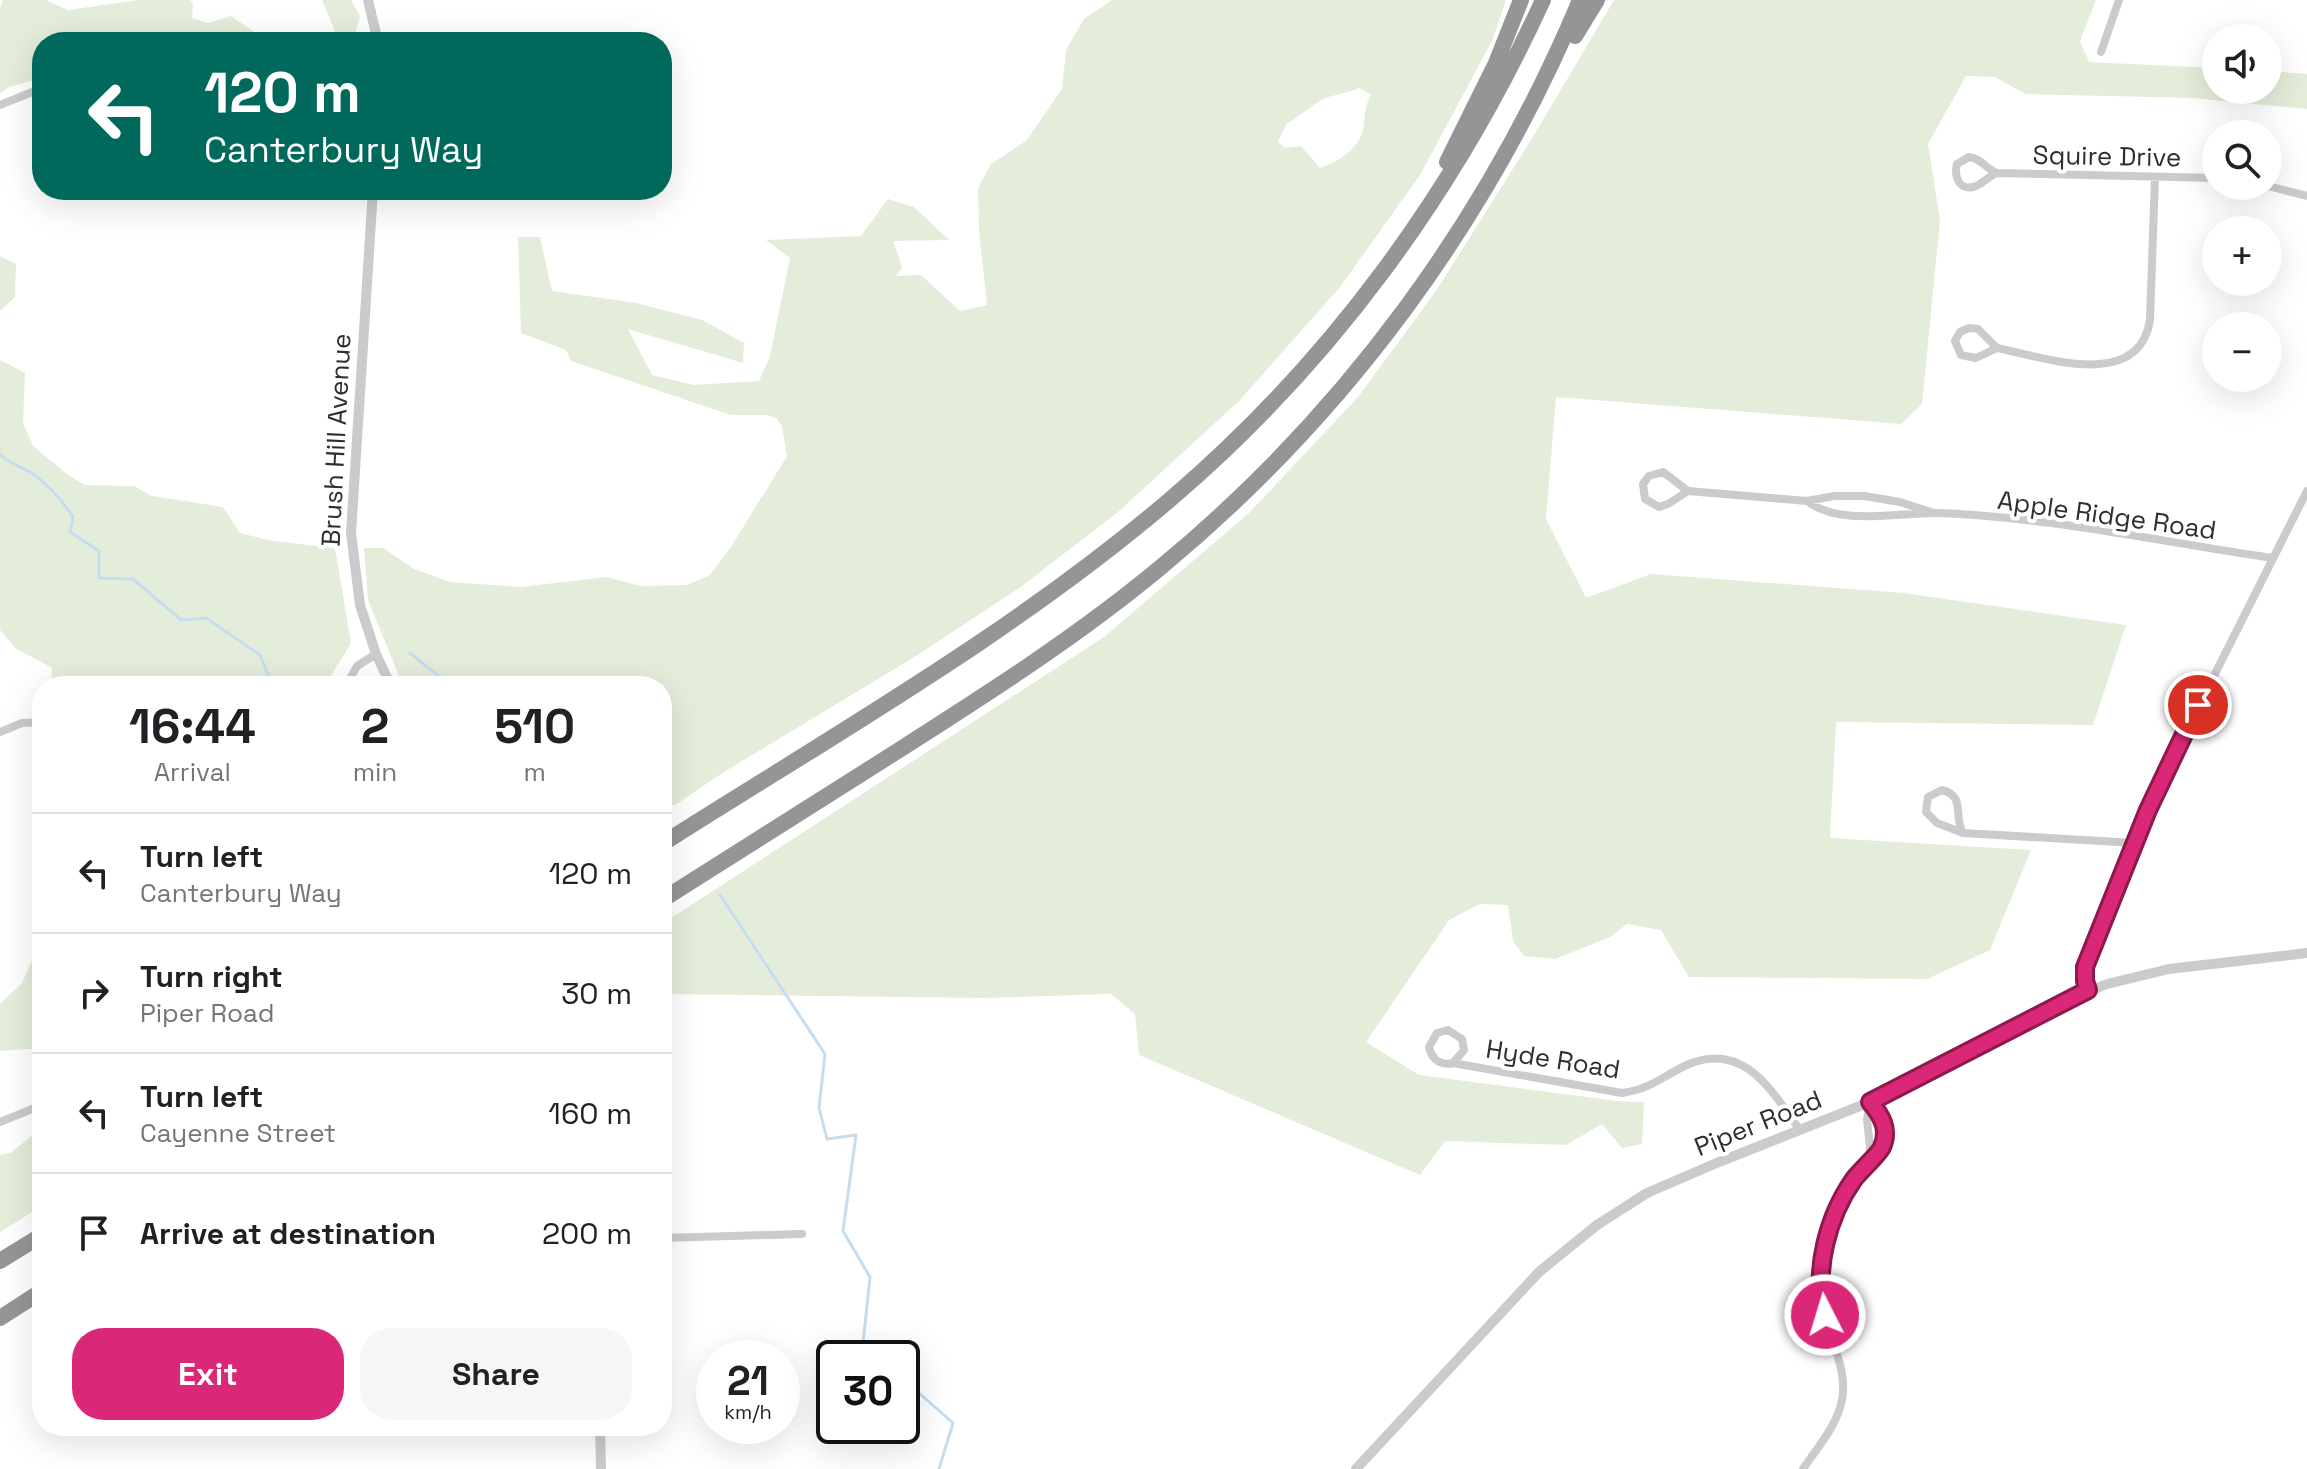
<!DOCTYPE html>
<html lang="en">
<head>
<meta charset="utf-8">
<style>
	body { margin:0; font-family:"Space Grotesk",sans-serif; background:#f6f6f6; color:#202124; height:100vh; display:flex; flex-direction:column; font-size:30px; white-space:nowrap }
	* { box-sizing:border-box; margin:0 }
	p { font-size:26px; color:#757577 }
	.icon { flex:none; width:44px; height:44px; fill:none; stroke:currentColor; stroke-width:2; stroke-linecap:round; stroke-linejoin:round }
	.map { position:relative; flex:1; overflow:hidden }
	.details { position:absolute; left:32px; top:676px; width:640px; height:760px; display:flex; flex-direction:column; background:#fff; border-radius:32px; box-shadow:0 8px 32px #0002 }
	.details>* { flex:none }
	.banner { position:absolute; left:32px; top:32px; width:640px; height:168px; border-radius:32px; box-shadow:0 8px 32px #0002; background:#00695c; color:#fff; overflow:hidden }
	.controls { position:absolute; left:2202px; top:24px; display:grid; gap:16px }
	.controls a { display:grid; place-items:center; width:80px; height:80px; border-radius:50%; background:#fff; box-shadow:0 8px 32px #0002; font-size:40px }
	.speed { position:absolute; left:696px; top:1340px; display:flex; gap:16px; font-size:40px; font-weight:700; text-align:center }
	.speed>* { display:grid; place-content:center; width:104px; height:104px; border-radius:50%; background:#fff; box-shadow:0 8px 32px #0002; line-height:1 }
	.speed small { font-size:20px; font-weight:400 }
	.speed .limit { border:4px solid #111; border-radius:12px; background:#fff; color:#111 }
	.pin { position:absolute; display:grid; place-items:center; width:68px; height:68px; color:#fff; margin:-34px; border:4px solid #fff; border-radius:50%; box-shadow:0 2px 8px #0007 }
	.me { position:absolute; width:88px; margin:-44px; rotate:355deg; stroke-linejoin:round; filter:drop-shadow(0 0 6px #0008) }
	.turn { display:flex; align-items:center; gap:28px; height:168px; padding:0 40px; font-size:36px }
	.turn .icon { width:104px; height:104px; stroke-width:2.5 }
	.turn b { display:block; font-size:56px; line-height:68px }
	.eta { display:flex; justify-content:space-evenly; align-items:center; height:136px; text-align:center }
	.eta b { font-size:48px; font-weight:700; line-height:56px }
	.primary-button { display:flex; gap:16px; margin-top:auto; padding:16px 40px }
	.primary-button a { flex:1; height:92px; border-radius:32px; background:#db2777; color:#fff; font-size:32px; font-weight:700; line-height:92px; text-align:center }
	.primary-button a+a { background:#f6f6f6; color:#202124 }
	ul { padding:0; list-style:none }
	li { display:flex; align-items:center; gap:24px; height:120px; padding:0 40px; border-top:2px solid #e0e0e0 }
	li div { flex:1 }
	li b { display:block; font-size:30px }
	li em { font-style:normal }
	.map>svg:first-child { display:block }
</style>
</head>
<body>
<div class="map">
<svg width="2307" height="1469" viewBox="0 0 2307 1469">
	<rect width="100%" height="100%" fill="#fff"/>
	<path fill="#e4edda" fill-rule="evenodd" d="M 3,0 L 46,0 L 68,10 L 139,0 L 190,0 L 193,3 L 192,18 L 208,23 L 231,16 L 263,38 L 285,42 L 42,42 L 42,78 L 9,87 L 0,93 L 0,8 Z
		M 322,0 L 351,0 L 360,16 L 353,42 L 307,42 L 335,31 Z
		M 1112,0 L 1506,0 L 1492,41 L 1420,175 L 1340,287 L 1239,401 L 1118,512 L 1022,586 L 916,656 L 724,772 L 675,805 L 662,805 L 662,686 L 403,686 L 368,600 L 364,548 L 383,548 L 414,569 L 450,582 L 520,587 L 607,577 L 640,586 L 687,585 L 710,575 L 731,547 L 787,456 L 782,426 L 776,418 L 767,415 L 731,415 L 571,361 L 566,350 L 521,333 L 518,237 L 540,237 L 552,291 L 636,303 L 702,320 L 744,343 L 743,363 L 628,329 L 652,375 L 694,385 L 759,381 L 770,356 L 790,258 L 766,240 L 861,236 L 888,199 L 914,207 L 949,240 L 893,241 L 902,267 L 896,276 L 921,275 L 960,311 L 987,305 L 979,230 L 978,188 L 991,164 L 1026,141 L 1062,89 L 1066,50 L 1084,19 ZM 1359,88 L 1371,94 C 1365,106 1365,113 1364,125 C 1361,148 1340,161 1320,168 L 1301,146 L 1285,148 L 1278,142 L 1286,124 C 1299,117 1308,108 1320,101 C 1331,94 1347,94 1359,88 Z
		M 1614,0 L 2096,0 L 2080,41 L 2089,62 L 2216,68 L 2216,90 L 2268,90 L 2268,71 L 2307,74 L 2307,109 L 2192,98 L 2026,94 L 1994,77 L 1966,76 L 1928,144 L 1940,220 L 1922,404 L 1901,424 L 1556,397 L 1546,519 L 1586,598 L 1651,574 L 1904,593 L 2126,625 L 2093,725 L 1836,722 L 1830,838 L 2031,850 L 1990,950 L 1927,979 L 1689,977 L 1661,930 L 1627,924 L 1610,937 L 1555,959 L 1524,956 L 1513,941 L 1508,905 L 1480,904 L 1449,920 L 1366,1042 L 1419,1075 L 1617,1101 L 1644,1102 L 1642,1144 L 1622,1148 L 1602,1124 L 1566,1145 L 1445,1141 L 1420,1175 L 1139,1055 L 1135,1014 L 1111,994 L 983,998 L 662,994 L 662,924 L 1104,637 L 1249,513 L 1358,397 L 1436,291 L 1533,137 Z
		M 0,256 L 16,264 L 15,297 L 0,311 Z
		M 0,360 L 25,373 L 23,423 L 33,446 L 68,475 L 85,485 L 134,486 L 152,496 L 223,507 L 240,533 L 273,541 L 335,548 L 351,643 L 328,681 L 328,686 L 115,686 L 106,681 L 102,686 L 51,686 L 52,668 L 15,648 L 0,630 Z
		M 42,937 L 42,1048 L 0,1051 L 0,1004 L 22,983 Z
		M 42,1128 L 42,1206 L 0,1232 L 0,1155 L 10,1153 Z"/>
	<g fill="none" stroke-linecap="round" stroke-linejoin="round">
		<path stroke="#c5ddef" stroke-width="3" d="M 0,454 C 8,464 23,467 33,474 C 50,486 62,500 73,517 L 70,532 L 99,551 L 99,578 L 133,579 L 181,620 L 206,618 L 260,655 L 270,680 L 293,686
			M 410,653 L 451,686
			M 662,809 L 662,811
			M 720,895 L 825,1054 L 819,1108 L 827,1139 L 856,1135 L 843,1231 L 870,1277 L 863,1343 L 880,1358
			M 902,1378 L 953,1423 L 939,1469"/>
		<path stroke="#cbcbcb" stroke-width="8" d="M 2101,52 L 2119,0
			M 0,105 L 42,88
			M 1997,173 C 1988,176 1982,185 1973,187 C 1958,190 1954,175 1957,164 L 1969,157 C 1981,158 1986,169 1997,173 L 2216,178
			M 2268,186 L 2307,196
			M 1969,328 L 1978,329 L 1997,348 L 1976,358 L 1961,355 L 1955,341 L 1960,332 Z
			M 1997,348 C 2043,357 2139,392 2150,320 L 2155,177
			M 1663,472 L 1688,491 L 1668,504 L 1659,507 L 1645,499 L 1643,484 L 1649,476 Z
			M 1688,491 L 1807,501 L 1834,496 L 1864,496 L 1900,502 L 1931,512
			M 1807,501 C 1840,527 1900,512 1938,513 C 2050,517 2162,542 2272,558
			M 346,686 L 357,666 L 376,654
			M 0,732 L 22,723 L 42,722
			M 1942,790 C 1966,796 1953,816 1963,833 L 1937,823 L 1926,812 L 1928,797 Z
			M 1963,833 L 2135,843
			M 2088,990 L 2085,981 L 2085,967 L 2160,783 L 2307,491
			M 1453,1063 L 1464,1050 L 1462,1039 L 1448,1030 L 1437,1033 L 1429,1047 C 1432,1060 1441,1066 1453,1063 L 1622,1093 C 1654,1088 1662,1076 1689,1064 C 1745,1041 1773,1093 1800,1130
			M 1870,1102 L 1867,1119 L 1871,1158
			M 0,1122 L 42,1105
			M 662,1238 L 802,1234
			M 1803,1469 C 1817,1448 1837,1426 1842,1400 C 1848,1370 1830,1341 1824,1311 C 1818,1289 1821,1267 1826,1245 C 1832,1219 1843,1194 1859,1173 C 1865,1165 1880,1154 1883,1146 C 1890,1128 1881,1115 1870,1102"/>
		<path stroke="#cbcbcb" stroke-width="10" d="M 368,0 L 378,42
			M 373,190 L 351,533 L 360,605 L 376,654 L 391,686
			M 600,1426 L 601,1469
			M 1356,1469 L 1539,1272 L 1597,1225 L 1647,1193 L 1719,1162 L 1870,1102 L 2064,1002 L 2107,984 L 2169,969 L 2307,953"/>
		<path stroke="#959595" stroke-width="16" d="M 1575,36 L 1597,0
			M 1447,162 L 1496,63 L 1521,0
			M 662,844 C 835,734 1017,631 1173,497 C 1332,361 1456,190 1543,0
			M 662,900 C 740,851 818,802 896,752 C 987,694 1078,636 1161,567 C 1345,415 1488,220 1580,0
			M 0,1261 L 42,1235
			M 0,1318 L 42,1291"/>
	</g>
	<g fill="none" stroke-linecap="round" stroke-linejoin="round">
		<g stroke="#8e194d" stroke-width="20">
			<path id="route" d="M 1825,1315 C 1813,1270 1828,1216 1854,1179 C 1861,1170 1879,1154 1882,1147 C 1890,1129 1881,1115 1870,1102 L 2088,990 L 2085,981 L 2085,967 L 2148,810 L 2198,705"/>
		</g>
		<use href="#route" stroke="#db2777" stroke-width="14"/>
	</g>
	<g text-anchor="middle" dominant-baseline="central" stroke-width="8" stroke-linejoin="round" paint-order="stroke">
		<g font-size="26" fill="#2e2e2e" stroke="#fff">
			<text transform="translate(2107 156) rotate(1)">Squire Drive</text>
			<text transform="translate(336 440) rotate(-87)">Brush Hill Avenue</text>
			<text transform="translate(2107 515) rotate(8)">Apple Ridge Road</text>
			<text transform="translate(1553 1059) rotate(9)">Hyde Road</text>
			<text transform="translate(1758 1123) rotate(-22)">Piper Road</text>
		</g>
	</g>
</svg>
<div class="controls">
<a><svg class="icon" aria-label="sound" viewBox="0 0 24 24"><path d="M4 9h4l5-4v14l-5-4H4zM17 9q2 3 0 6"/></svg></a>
<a><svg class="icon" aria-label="search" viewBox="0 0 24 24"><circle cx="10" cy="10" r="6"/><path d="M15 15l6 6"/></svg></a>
<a>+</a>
<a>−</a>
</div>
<div class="speed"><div>21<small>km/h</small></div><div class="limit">30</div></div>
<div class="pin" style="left:2198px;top:705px;background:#d93025"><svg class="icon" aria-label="arrive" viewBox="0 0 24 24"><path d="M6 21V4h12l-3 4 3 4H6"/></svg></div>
<svg class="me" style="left:1825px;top:1315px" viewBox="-20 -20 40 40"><circle r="17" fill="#db2777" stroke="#fff" stroke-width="3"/><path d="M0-11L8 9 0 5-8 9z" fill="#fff"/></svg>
<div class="banner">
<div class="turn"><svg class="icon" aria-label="left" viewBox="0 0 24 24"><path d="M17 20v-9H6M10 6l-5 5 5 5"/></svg><div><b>120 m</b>Canterbury Way</div></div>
</div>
<section class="details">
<div class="eta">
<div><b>16:44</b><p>Arrival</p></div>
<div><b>2</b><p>min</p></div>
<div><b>510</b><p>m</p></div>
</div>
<ul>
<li><svg class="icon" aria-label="left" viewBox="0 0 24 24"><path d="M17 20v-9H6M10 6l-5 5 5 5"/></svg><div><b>Turn left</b><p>Canterbury Way</p></div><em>120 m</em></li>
<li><svg class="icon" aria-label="right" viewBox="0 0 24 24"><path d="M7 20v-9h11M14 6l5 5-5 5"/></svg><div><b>Turn right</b><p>Piper Road</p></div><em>30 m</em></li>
<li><svg class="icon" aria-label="left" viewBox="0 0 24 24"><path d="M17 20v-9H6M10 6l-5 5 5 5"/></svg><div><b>Turn left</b><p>Cayenne Street</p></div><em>160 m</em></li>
<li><svg class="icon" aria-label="arrive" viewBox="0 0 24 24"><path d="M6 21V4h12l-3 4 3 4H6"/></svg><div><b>Arrive at destination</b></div><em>200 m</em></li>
</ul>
<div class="primary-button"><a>Exit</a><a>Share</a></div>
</section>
</div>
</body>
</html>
